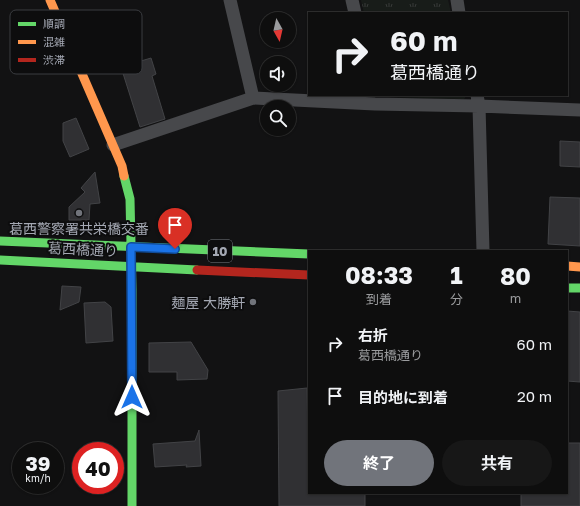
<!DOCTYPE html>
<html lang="ja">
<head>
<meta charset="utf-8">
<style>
	body { margin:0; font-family:"Golos Text","Noto Sans JP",sans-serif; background:#171717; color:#f1f3f6; height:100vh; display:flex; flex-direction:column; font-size:15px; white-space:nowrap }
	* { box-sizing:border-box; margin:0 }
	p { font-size:13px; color:#9b9c9e }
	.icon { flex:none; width:22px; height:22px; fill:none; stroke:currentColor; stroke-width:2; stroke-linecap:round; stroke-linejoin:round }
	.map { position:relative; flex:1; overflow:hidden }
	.side { position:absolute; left:308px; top:250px; width:260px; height:244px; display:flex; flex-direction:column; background:#0e0e0e; border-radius:0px; box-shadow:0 1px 3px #0004,0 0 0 1px #2e2e2e }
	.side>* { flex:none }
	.guide { position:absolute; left:308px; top:12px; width:260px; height:84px; border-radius:0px; box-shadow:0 1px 3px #0004,0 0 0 1px #2e2e2e; background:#0e0e0e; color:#f1f3f6; overflow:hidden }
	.needle { width:26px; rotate:172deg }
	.tools { position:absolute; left:260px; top:12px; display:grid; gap:8px }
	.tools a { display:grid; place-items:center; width:36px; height:36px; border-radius:50%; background:#0e0e0e; box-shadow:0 1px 3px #0004,0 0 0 1px #2e2e2e; font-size:20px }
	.speed { position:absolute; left:12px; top:442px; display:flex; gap:8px; font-size:20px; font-weight:700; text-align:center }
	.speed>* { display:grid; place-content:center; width:52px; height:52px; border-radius:50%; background:#0e0e0e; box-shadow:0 1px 3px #0004,0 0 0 1px #2e2e2e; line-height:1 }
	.speed small { font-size:10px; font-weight:400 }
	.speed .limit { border:6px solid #d22; background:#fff; color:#111 }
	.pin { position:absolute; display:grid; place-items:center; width:34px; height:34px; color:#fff; margin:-41px -17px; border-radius:50% 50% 50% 0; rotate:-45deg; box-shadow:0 0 4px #0007 }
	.pin .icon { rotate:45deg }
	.me { position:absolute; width:44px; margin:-22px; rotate:0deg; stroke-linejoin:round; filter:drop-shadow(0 0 3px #0008) }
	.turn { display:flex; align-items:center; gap:14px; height:84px; padding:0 16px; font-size:18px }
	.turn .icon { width:52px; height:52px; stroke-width:2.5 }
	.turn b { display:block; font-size:28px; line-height:34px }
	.eta { display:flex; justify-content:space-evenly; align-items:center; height:68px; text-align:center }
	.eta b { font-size:24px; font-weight:700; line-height:28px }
	.button { display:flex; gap:8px; margin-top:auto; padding:8px 16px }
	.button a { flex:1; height:46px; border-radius:24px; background:#71747b; color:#fff; font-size:16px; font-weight:700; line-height:46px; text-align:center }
	.button a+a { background:#171717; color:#f1f3f6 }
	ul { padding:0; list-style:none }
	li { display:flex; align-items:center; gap:12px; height:52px; padding:0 16px }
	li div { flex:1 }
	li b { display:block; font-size:15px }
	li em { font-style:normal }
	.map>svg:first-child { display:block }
</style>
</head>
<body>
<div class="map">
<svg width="580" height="506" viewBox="0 0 580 506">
	<defs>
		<pattern id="park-tufts" width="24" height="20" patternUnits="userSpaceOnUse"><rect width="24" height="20" fill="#181c19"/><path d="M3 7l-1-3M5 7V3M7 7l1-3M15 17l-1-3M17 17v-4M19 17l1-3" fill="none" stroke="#373a38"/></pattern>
	</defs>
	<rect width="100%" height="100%" fill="#121213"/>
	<path fill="url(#park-tufts)" d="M 361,0 L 448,0 L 451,13 L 364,13 Z
		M 388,95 L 467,95 L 464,99 L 390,97 Z"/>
	<path fill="#303033" stroke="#424346" d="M 151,58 L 156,74 L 152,76 L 165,119 L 140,127 L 121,67 Z
		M 76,118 L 89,149 L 70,157 L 63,141 L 63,123 Z
		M 560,141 L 580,142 L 580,167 L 560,166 Z
		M 95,172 L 100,203 L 90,204 L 89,220 L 69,220 L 69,207 L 85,192 L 81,188 Z
		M 550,197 L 580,198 L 580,246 L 548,244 Z
		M 62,286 L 81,287 L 79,302 L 60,310 Z
		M 105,302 L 111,307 L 113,341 L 86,343 L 84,303 Z
		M 567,311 L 580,312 L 580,382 L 567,381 Z
		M 191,342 L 208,370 L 207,379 L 177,380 L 177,372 L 149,372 L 149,343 Z
		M 307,388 L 309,493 L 365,493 L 365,506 L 279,506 L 278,391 Z
		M 199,430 L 201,466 L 186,467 L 187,465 L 155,467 L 153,444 L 195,441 Z
		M 567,443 L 580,443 L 580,506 L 521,506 L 521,493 L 567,493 Z"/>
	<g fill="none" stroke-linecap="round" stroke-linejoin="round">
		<path stroke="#47484b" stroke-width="13" d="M 230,0 L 253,98
			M 352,0 L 355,13
			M 457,0 L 459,13
			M 477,95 L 479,106 L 483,251
			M 113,145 L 253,98 L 375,104 L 479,106 L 580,110"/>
		<path stroke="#63d668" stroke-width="9" d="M 124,176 L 130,199 L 132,289 L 132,506
			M 0,241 L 309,254
			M 0,260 L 197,270
			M 567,288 L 580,288"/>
		<path stroke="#ff974d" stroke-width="9" d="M 50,0 L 122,166 L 124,176
			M 567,266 L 580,267"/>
		<path stroke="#b3261e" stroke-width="9" d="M 197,270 L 309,275"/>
	</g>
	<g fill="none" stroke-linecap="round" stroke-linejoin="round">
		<g stroke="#114b97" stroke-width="10">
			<path id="route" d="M 132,397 L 131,247 L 175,249"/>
		</g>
		<use href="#route" stroke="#1a73e8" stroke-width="7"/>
	</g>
	<g fill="#71747b" stroke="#0d0d0e" stroke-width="1.5">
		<circle cx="79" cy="213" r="4"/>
		<circle cx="253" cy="302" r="4"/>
	</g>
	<g text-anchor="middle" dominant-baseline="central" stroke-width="4" stroke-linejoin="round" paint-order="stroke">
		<rect fill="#0d0d0e" stroke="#777a82" stroke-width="1" x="208" y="240" width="24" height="22" rx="3"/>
		<g font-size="13" font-weight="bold" fill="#a4a8b3">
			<text x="220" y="251">10</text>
		</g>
		<g font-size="14" fill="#a4a8b3" stroke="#0d0d0e">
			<text x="79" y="228">葛西警察署共栄橋交番</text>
			<text x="245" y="302" text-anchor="end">麺屋 大勝軒</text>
		</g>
		<g font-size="14" fill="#a4a8b3" stroke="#0d0d0e">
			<text transform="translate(83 249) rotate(3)">葛西橋通り</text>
		</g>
	</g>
	<rect x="10" y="10" width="132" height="64" rx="6" fill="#0d0d0e" stroke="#3a3c40" stroke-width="1"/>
	<rect x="18" y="22" width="18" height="4" fill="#63d668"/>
	<rect x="18" y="40" width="18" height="4" fill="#ff974d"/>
	<rect x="18" y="58" width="18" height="4" fill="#b3261e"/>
	<g font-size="11" fill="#a4a8b3">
		<text x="43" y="28">順調</text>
		<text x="43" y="46">混雑</text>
		<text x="43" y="64">渋滞</text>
	</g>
</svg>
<div class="tools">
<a><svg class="needle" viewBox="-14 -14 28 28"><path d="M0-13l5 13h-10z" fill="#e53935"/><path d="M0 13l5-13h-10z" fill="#9b9c9e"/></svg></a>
<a><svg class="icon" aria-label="sound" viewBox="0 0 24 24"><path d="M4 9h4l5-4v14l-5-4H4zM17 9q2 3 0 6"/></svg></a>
<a><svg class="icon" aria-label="search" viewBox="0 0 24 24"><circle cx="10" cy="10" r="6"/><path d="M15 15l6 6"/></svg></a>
</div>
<div class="speed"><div>39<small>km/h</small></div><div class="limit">40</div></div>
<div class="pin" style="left:175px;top:249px;background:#d93025"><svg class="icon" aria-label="arrive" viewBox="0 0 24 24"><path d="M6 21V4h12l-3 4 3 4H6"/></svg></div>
<svg class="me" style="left:132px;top:397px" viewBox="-20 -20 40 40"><path d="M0-17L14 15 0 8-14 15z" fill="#1a73e8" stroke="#fff" stroke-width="4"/></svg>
<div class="guide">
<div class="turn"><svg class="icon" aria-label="right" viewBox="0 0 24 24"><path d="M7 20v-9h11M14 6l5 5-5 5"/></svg><div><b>60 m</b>葛西橋通り</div></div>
</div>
<section class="side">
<div class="eta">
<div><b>08:33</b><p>到着</p></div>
<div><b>1</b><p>分</p></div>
<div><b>80</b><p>m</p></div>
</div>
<ul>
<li><svg class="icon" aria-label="right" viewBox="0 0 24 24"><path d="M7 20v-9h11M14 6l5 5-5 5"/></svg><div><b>右折</b><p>葛西橋通り</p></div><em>60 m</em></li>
<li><svg class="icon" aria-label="arrive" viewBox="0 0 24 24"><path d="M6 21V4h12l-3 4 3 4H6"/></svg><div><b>目的地に到着</b></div><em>20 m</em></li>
</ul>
<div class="button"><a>終了</a><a>共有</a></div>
</section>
</div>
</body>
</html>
